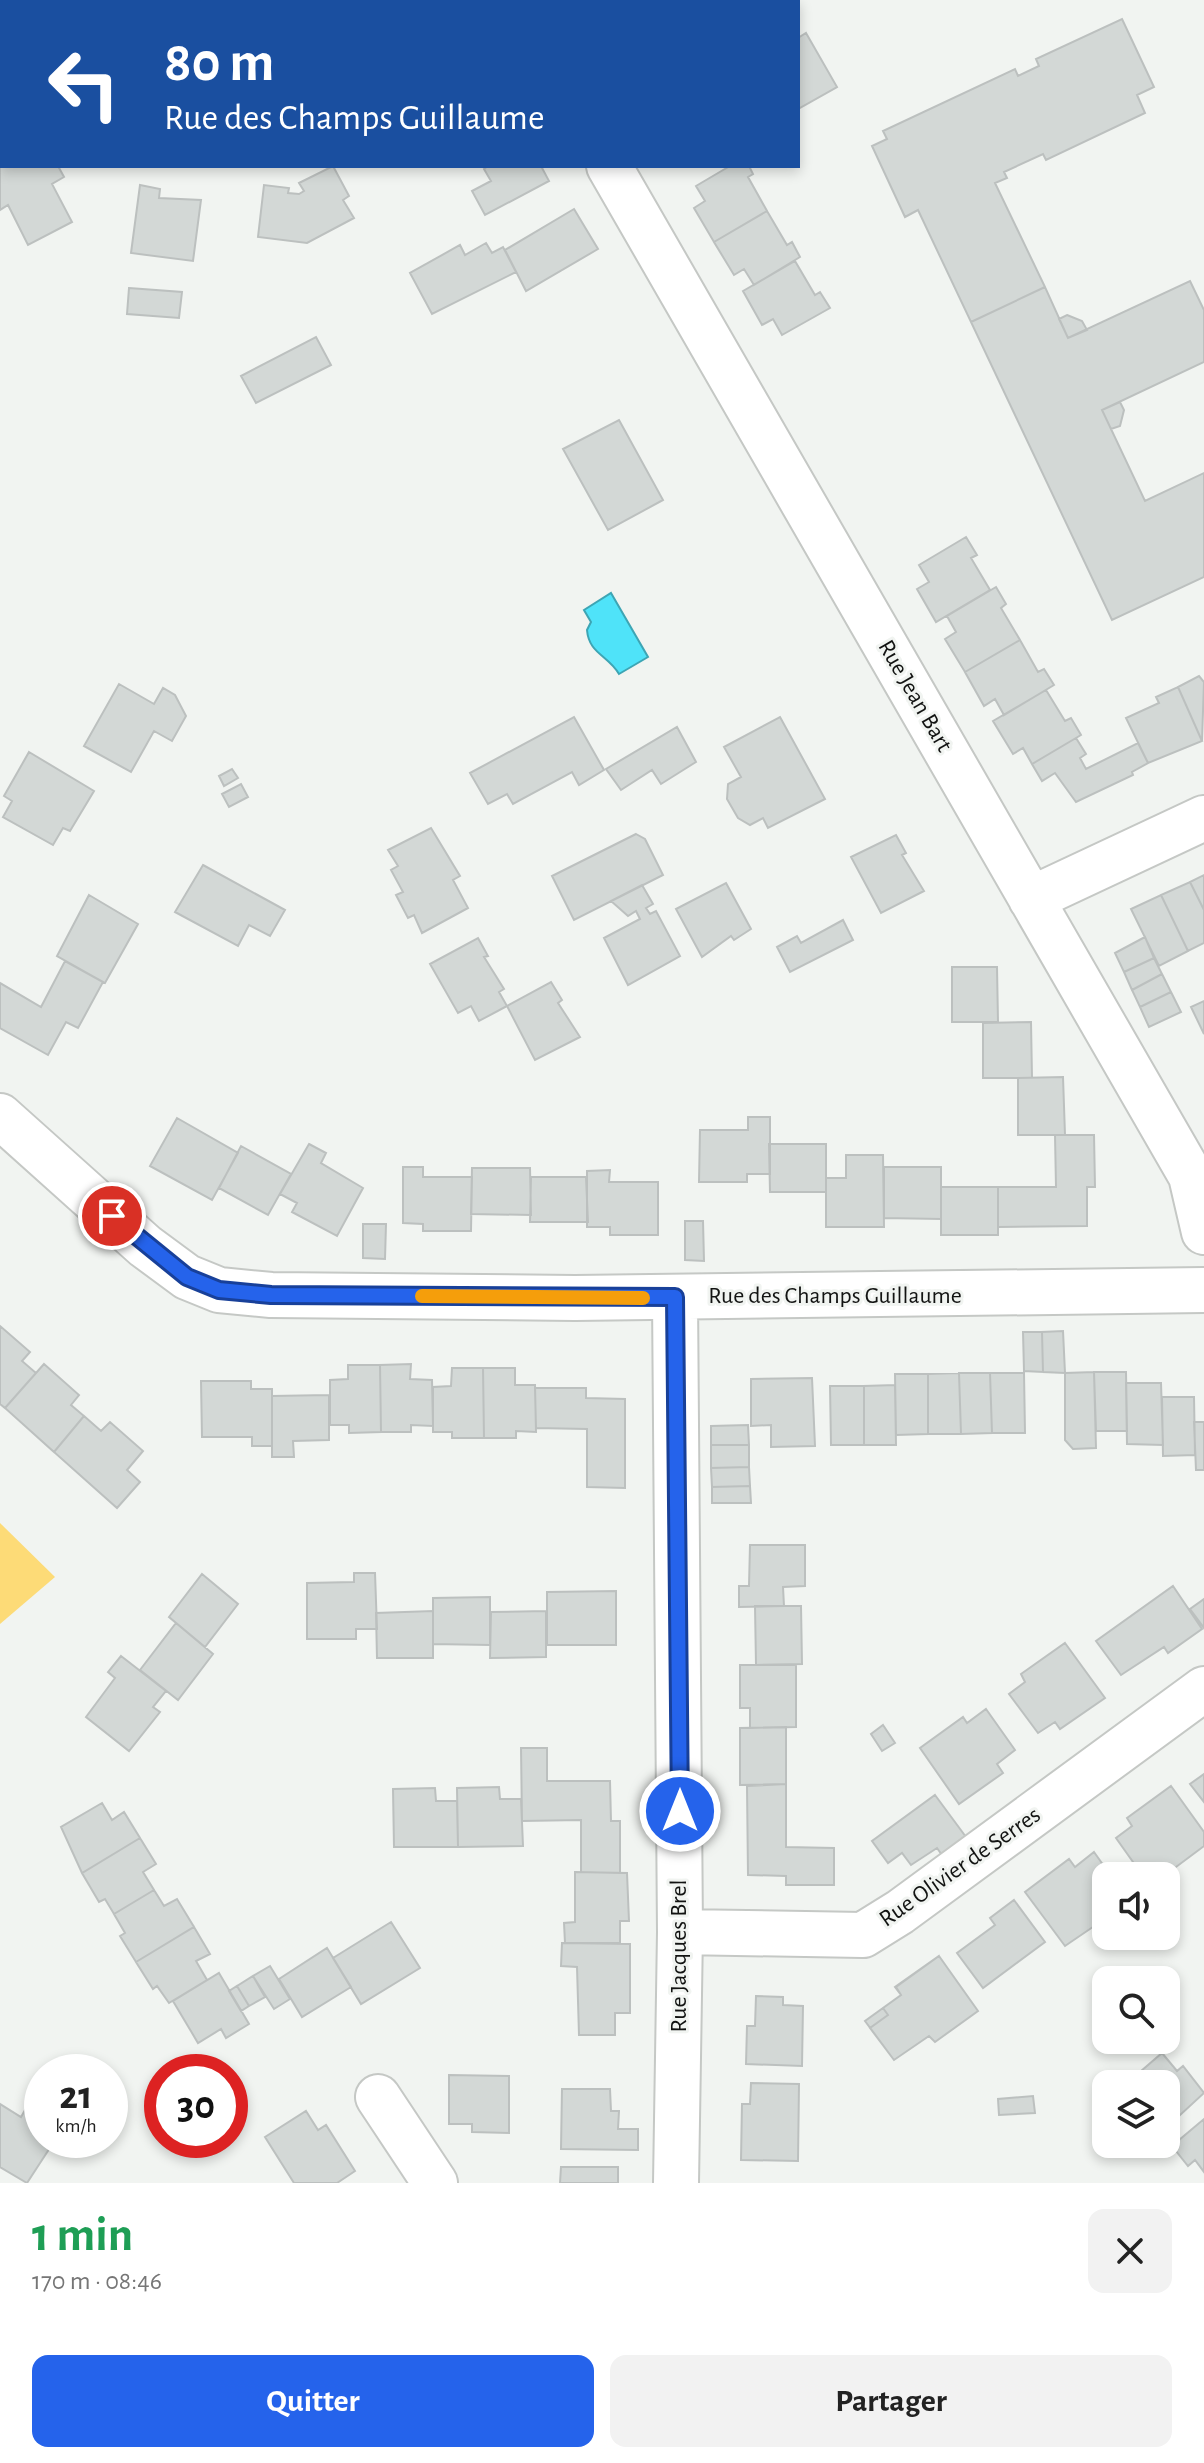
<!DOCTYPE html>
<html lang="fr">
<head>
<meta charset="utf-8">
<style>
	body { margin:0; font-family:"Alegreya Sans",sans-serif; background:#f2f2f2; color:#222; height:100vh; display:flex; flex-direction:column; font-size:30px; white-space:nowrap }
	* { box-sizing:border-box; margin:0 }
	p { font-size:26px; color:#767676 }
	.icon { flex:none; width:44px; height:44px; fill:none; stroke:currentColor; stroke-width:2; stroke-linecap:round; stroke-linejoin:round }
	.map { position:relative; height:2183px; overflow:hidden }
	.sheet { display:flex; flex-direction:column; background:#fff; flex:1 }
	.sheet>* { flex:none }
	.banner { position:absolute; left:0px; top:0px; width:800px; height:168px; box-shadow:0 4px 12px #0003; background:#1a4fa0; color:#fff; overflow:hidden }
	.fabs { position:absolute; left:1092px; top:1862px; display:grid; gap:16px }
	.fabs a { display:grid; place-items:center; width:88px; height:88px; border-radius:16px; background:#fff; box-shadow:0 4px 12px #0003; font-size:40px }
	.speed { position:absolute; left:24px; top:2054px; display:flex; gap:16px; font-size:40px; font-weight:700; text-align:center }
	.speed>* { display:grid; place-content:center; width:104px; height:104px; border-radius:50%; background:#fff; box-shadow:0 4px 12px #0003; line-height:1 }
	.speed small { font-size:20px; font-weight:400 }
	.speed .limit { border:12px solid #d22; background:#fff; color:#111 }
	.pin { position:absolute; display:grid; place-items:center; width:68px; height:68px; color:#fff; margin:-34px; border:4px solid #fff; border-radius:50%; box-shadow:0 2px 8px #0007 }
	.me { position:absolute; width:88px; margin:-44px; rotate:0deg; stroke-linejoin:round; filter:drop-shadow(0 0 6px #0008) }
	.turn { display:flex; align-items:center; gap:28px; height:168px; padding:0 32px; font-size:36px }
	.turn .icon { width:104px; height:104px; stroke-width:2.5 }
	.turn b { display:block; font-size:56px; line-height:68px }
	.round { display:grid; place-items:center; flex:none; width:84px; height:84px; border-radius:16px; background:#f2f2f2 }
	.overview { display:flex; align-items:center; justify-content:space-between; height:136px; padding:0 32px }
	h1 { font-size:48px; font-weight:600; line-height:60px; color:#1e9e55 }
	.button { display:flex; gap:16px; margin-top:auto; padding:16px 32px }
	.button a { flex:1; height:92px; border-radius:16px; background:#2563eb; color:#fff; font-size:32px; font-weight:600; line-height:92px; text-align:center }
	.button a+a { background:#f2f2f2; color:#222 }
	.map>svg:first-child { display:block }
</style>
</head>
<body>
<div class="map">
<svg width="1204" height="2183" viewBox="0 0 1204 2183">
	<rect width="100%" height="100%" fill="#f1f4f1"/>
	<path fill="#fddb77" d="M 0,1523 L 55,1577 L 0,1624 Z"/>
	<path fill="#4fe3f9" stroke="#3da5b4" stroke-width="2" d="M 611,593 L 648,657 L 619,674 C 608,655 589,654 587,630 L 591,622 L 584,610 Z"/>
	<path fill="#d3d8d6" stroke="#bcc0bf" stroke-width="2" d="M 1122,19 L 1154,87 L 1137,95 L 1145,113 L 1046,160 L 1043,154 L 1004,172 L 1007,178 L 995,183 L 1045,287 L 971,322 L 918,210 L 905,217 L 872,146 L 887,139 L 883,131 L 1015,69 L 1018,76 L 1039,66 L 1036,59 Z
		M 806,33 L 837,87 L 798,109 L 798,38 Z
		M 0,166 L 58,166 L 64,177 L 52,184 L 72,222 L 28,245 L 8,205 L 0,210 Z
		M 333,166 L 349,196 L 343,200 L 354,218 L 307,243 L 258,237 L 264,185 L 289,188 L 288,193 L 299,194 L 304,191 L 299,183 Z
		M 488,166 L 541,166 L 549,181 L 485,215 L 472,191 L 491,181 L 484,169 Z
		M 730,166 L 749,166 L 753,174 L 748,177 L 767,211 L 714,242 L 694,208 L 705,201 L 696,186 Z
		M 140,185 L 160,189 L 159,198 L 201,200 L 193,261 L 131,253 Z
		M 574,209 L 598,249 L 526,291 L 505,250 Z
		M 767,211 L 787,245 L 792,242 L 800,257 L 754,285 L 744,269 L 734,275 L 714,242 Z
		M 486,243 L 492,253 L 503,247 L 516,272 L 432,314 L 410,273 L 460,245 L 465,255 Z
		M 795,261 L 815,295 L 820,292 L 830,308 L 782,335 L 773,319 L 762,325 L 743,291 Z
		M 1190,281 L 1204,310 L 1204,362 L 1102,410 L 1145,501 L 1204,473 L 1204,577 L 1112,620 L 971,322 L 1045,287 L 1068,338 Z
		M 129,288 L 182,292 L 179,318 L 127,314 Z
		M 1067,315 L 1082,321 L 1087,330 L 1068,338 L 1059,319 Z
		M 316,337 L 331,365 L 256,403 L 241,376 Z
		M 1120,402 L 1124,410 L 1120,426 L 1111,429 L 1102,410 Z
		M 619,420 L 663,500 L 608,530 L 563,449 Z
		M 966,537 L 977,555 L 971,558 L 990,590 L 936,622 L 917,589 L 929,582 L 919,565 Z
		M 996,587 L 1006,604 L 1001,608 L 1020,640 L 965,672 L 945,639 L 956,632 L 947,616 Z
		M 1020,640 L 1038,672 L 1044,669 L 1054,685 L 1004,715 L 995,699 L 984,706 L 965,672 Z
		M 1199,676 L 1204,682 L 1202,741 L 1178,687 Z
		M 119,684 L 154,704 L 163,688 L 175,695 L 186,716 L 172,741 L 154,731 L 131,772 L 84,746 Z
		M 1178,687 L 1202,741 L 1148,763 L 1126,718 L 1159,703 L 1156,697 Z
		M 1046,690 L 1065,721 L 1071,718 L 1081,735 L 1032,764 L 1023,748 L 1013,754 L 993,721 Z
		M 574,717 L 604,770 L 579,785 L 572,772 L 513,804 L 507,794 L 488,804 L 470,773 Z
		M 780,717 L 825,799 L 768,828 L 763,818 L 750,825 L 738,818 L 727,799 L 728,784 L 741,777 L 724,747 Z
		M 677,727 L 696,762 L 661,784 L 652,770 L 621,790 L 606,769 Z
		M 1076,738 L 1086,754 L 1080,758 L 1086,769 L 1138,743 L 1148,763 L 1132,772 L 1133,775 L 1076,802 L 1055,773 L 1042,781 L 1032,764 Z
		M 29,752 L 94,791 L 70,831 L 63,828 L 53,845 L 3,817 L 12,801 L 4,796 Z
		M 232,769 L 238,778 L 224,786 L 219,776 Z
		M 241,784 L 248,797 L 229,807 L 222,794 Z
		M 431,828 L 460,876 L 453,880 L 468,908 L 422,933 L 414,915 L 408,918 L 396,895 L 403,892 L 391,870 L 398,866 L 388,850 Z
		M 636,834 L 645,839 L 663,875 L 574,920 L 552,876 Z
		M 896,835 L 906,853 L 902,855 L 924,891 L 881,913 L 851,857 Z
		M 203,865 L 285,910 L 270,936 L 249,925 L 238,946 L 175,912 Z
		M 1204,875 L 1204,910 L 1190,882 Z
		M 1190,882 L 1204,910 L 1204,943 L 1188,951 L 1161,895 Z
		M 726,883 L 751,929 L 734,940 L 731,936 L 702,957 L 676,909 Z
		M 642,885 L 653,904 L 646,908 L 650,914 L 656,911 L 680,956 L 628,985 L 604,938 L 640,919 L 636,911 L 628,916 L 611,901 Z
		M 89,895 L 138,924 L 105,983 L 57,956 Z
		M 1161,895 L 1188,951 L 1159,966 L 1131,909 Z
		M 843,920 L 853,940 L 790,972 L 777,947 L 797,936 L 801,943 Z
		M 1145,937 L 1154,958 L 1124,972 L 1115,953 Z
		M 478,938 L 488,956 L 484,957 L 504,989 L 499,992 L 507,1006 L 479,1021 L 471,1006 L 458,1013 L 430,964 Z
		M 1154,958 L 1162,974 L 1132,990 L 1124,972 Z
		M 65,961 L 103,982 L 78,1028 L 66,1022 L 48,1055 L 0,1028 L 0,983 L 41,1007 Z
		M 952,967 L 997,967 L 998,1022 L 952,1022 Z
		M 1162,974 L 1171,992 L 1140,1007 L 1132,990 Z
		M 551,982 L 562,1000 L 558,1003 L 580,1037 L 535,1060 L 507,1006 Z
		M 1171,992 L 1181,1012 L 1149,1027 L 1140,1007 Z
		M 1204,1001 L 1204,1034 L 1191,1007 Z
		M 1031,1022 L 1032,1078 L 983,1078 L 983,1023 Z
		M 1063,1077 L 1065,1135 L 1018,1135 L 1018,1078 Z
		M 748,1117 L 770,1117 L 770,1174 L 747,1174 L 747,1182 L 699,1182 L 700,1130 L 748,1130 Z
		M 177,1118 L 238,1153 L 212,1200 L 150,1166 Z
		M 1055,1135 L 1094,1135 L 1095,1187 L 1087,1187 L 1087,1226 L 998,1227 L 998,1187 L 1056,1187 Z
		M 309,1144 L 326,1153 L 321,1163 L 363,1188 L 337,1236 L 292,1212 L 297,1203 L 280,1194 Z
		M 769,1144 L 826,1144 L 826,1192 L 770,1192 Z
		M 241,1146 L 291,1174 L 268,1215 L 219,1188 Z
		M 846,1155 L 883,1155 L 884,1227 L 826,1227 L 826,1178 L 846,1178 Z
		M 403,1167 L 423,1167 L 423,1177 L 472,1177 L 471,1231 L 423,1231 L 423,1224 L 403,1223 Z
		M 884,1167 L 941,1167 L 941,1219 L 884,1218 Z
		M 472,1168 L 530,1168 L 531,1215 L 471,1214 Z
		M 610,1170 L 609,1182 L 658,1182 L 658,1235 L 610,1235 L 610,1227 L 587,1227 L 587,1171 Z
		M 531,1177 L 586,1177 L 588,1222 L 530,1222 Z
		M 941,1187 L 998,1187 L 998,1235 L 941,1235 Z
		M 685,1221 L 703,1221 L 704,1261 L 685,1260 Z
		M 363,1224 L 386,1224 L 385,1259 L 363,1258 Z
		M 0,1326 L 30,1352 L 22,1361 L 36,1373 L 5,1408 L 0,1404 Z
		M 1063,1331 L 1065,1373 L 1043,1372 L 1042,1332 Z
		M 1023,1332 L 1042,1332 L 1043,1372 L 1024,1371 Z
		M 44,1364 L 79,1395 L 71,1405 L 84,1416 L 54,1452 L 5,1408 Z
		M 411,1364 L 410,1379 L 432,1380 L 433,1426 L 411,1425 L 411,1432 L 381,1432 L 380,1365 Z
		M 348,1365 L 380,1365 L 381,1432 L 349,1433 L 349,1425 L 330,1425 L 330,1380 L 348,1379 Z
		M 452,1368 L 483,1368 L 484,1438 L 452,1438 L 452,1432 L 433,1432 L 433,1387 L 451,1386 Z
		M 483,1368 L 515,1368 L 515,1385 L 535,1385 L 536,1432 L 516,1431 L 516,1438 L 484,1438 Z
		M 1094,1372 L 1126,1372 L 1127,1431 L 1096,1431 Z
		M 1094,1372 L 1096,1448 L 1073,1449 L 1065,1440 L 1065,1373 Z
		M 959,1373 L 990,1373 L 992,1433 L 961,1434 Z
		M 959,1373 L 961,1434 L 928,1434 L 928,1374 Z
		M 990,1373 L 1024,1373 L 1025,1433 L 992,1433 Z
		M 895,1374 L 928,1374 L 928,1434 L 896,1435 Z
		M 812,1378 L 815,1446 L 771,1447 L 771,1425 L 751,1426 L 751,1379 Z
		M 201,1381 L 251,1381 L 251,1389 L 272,1389 L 272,1446 L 252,1446 L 252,1437 L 202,1437 Z
		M 1126,1383 L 1161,1383 L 1163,1445 L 1127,1444 Z
		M 895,1385 L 896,1445 L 864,1445 L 864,1386 Z
		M 830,1386 L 864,1386 L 864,1445 L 831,1445 Z
		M 535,1388 L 586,1388 L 586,1398 L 625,1399 L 625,1488 L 587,1487 L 587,1429 L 536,1428 Z
		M 329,1395 L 329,1440 L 293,1441 L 294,1457 L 272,1457 L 272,1396 Z
		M 1162,1397 L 1194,1397 L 1195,1455 L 1163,1456 Z
		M 84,1416 L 101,1431 L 110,1422 L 143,1451 L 127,1470 L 140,1482 L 117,1508 L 54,1452 Z
		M 1194,1422 L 1204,1422 L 1204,1470 L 1196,1470 Z
		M 748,1425 L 749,1445 L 711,1445 L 711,1426 Z
		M 711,1445 L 749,1445 L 749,1467 L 711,1468 Z
		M 749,1467 L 750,1486 L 712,1487 L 711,1468 Z
		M 750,1486 L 751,1503 L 712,1503 L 712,1487 Z
		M 750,1545 L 805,1545 L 805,1586 L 783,1587 L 784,1606 L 739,1607 L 739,1586 L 749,1586 Z
		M 354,1573 L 375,1573 L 377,1629 L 356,1629 L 356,1639 L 307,1639 L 307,1583 L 354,1582 Z
		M 202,1574 L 238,1604 L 205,1647 L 169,1617 Z
		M 1173,1586 L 1202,1629 L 1168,1653 L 1164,1647 L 1121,1675 L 1096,1641 Z
		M 616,1591 L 616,1645 L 547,1645 L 547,1592 Z
		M 490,1597 L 490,1645 L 433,1644 L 433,1598 Z
		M 1204,1599 L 1204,1628 L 1190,1609 Z
		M 755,1606 L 801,1606 L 802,1664 L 756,1665 Z
		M 433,1611 L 433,1658 L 377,1658 L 376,1613 Z
		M 546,1611 L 546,1657 L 490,1658 L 491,1612 Z
		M 176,1623 L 213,1654 L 178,1700 L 140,1670 Z
		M 1065,1643 L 1105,1698 L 1060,1729 L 1055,1722 L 1038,1733 L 1009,1694 L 1025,1682 L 1021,1674 Z
		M 121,1656 L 166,1691 L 153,1707 L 160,1712 L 129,1751 L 86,1717 L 115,1678 L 108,1672 Z
		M 740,1665 L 796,1665 L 796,1727 L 750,1728 L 750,1708 L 740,1708 Z
		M 986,1709 L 1015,1750 L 997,1764 L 1003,1773 L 959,1804 L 920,1748 L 963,1717 L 967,1723 Z
		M 883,1725 L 895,1743 L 882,1751 L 871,1734 Z
		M 786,1727 L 786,1784 L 740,1785 L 740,1728 Z
		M 521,1748 L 547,1748 L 547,1781 L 610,1781 L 611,1821 L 620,1821 L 620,1873 L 581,1872 L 581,1820 L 522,1821 Z
		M 1204,1774 L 1204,1802 L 1190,1784 Z
		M 786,1784 L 786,1847 L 834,1848 L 834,1885 L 786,1885 L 786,1876 L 748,1875 L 747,1786 Z
		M 1171,1786 L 1204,1832 L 1204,1846 L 1168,1873 L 1163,1867 L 1143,1876 L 1116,1838 L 1132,1826 L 1127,1818 Z
		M 499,1787 L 500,1799 L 521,1799 L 523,1846 L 458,1847 L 457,1788 Z
		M 435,1788 L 436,1801 L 457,1801 L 458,1847 L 394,1847 L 393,1789 Z
		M 935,1795 L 966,1837 L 942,1855 L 937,1848 L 911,1865 L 902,1853 L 888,1863 L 872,1841 Z
		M 102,1803 L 112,1820 L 124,1812 L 140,1838 L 82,1873 L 61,1827 Z
		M 140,1838 L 156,1864 L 143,1872 L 154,1890 L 114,1914 L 105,1899 L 99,1902 L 82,1873 Z
		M 1094,1852 L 1111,1876 L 1106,1876 L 1106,1918 L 1065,1946 L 1025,1892 L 1069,1859 L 1075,1867 Z
		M 575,1872 L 627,1873 L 629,1921 L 620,1921 L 620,1943 L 565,1943 L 564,1923 L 575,1922 Z
		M 154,1890 L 164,1906 L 177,1899 L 194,1927 L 136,1962 L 120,1936 L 125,1933 L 114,1914 Z
		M 1014,1900 L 1045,1942 L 983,1988 L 957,1953 L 995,1925 L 990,1918 Z
		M 391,1922 L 420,1968 L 361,2004 L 333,1958 Z
		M 391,1922 L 420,1968 L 361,2004 L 333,1958 Z
		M 194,1927 L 210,1954 L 196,1961 L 207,1980 L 169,2003 L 157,1986 L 153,1989 L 136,1962 Z
		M 562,1943 L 630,1944 L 630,2013 L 615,2013 L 615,2035 L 579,2035 L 577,1967 L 561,1966 Z
		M 327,1948 L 351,1987 L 302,2017 L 279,1979 Z
		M 939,1956 L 978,2011 L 935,2042 L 929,2036 L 894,2060 L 865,2021 L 901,1995 L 895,1987 Z
		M 939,1956 L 978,2011 L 935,2042 L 929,2036 L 894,2060 L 870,2028 L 888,2015 L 883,2008 L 901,1995 L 896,1987 Z
		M 270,1966 L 290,1999 L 274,2009 L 253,1976 Z
		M 219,1973 L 249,2024 L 226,2038 L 221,2029 L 198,2043 L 173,2001 Z
		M 253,1976 L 265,1997 L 249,2006 L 237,1986 Z
		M 237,1986 L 249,2006 L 241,2011 L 229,1991 Z
		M 756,1996 L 783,1997 L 783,2005 L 803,2006 L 802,2066 L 746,2064 L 747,2026 L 755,2026 Z
		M 1162,2053 L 1177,2071 L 1183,2066 L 1204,2093 L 1166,2128 L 1166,2084 L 1126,2084 Z
		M 449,2075 L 509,2076 L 509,2133 L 472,2132 L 472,2124 L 449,2124 Z
		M 751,2083 L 799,2084 L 798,2161 L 741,2160 L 742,2104 L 750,2104 Z
		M 562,2089 L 610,2089 L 611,2111 L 619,2111 L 618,2129 L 638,2129 L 638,2150 L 561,2149 Z
		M 1033,2096 L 1035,2113 L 999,2115 L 998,2099 Z
		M 32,2098 L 42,2104 L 42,2140 L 55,2140 L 27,2183 L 0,2167 L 0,2104 L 21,2117 Z
		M 306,2111 L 318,2130 L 326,2125 L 355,2171 L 337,2183 L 294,2183 L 265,2137 Z
		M 1204,2119 L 1204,2172 L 1195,2160 L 1188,2166 L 1172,2146 Z
		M 561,2167 L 618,2167 L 618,2183 L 560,2183 Z"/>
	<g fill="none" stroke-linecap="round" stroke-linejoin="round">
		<g stroke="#c5c8c5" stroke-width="48">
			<path id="minor" d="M 510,0 L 511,2
				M 609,166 L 1191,1176 L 1204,1232
				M 1031,899 L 1204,818
				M 0,1116 L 145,1246 L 187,1277 L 219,1290 L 271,1295 L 575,1298 L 1204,1290
				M 675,1297 L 680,1932 L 676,2183
				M 680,1932 L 863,1935 L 900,1912 L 1204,1689
				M 378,2097 L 435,2183"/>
		</g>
		<use href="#minor" stroke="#fff" stroke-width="44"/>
	</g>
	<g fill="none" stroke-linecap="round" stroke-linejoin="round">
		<g stroke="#184099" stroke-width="20">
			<path id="route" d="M 112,1216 L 187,1277 L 219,1290 L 271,1295 L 675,1297 L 680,1811"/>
		</g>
		<use href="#route" stroke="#2563eb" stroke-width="14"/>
		<path stroke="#f59e0b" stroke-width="14" d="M 422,1296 L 643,1298"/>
	</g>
	<g text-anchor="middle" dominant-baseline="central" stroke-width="6" stroke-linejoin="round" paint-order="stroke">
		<g font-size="24" fill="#121312" stroke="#f1f4f1">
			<text transform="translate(915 696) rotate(60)">Rue Jean Bart</text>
			<text x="835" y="1296">Rue des Champs Guillaume</text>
			<text transform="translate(960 1867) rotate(-35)">Rue Olivier de Serres</text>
			<text transform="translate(679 1956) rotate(-90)">Rue Jacques Brel</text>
		</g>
	</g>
</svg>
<div class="fabs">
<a><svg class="icon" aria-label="sound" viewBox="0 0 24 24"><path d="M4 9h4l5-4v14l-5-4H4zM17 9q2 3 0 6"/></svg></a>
<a><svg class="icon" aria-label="search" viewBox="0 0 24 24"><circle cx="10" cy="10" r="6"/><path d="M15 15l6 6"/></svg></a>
<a><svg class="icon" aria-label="layers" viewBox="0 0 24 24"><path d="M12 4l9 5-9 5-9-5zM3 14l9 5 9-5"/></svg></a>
</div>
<div class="speed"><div>21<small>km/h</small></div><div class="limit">30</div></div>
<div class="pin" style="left:112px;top:1216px;background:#d93025"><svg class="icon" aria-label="arrive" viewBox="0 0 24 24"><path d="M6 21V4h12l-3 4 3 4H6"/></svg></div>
<svg class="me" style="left:680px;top:1811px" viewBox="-20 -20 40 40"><circle r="17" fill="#2563eb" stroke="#fff" stroke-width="3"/><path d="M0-11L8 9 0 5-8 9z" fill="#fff"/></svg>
<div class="banner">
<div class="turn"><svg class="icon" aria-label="left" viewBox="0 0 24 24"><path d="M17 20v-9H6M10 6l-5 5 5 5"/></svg><div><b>80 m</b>Rue des Champs Guillaume</div></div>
</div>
</div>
<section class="sheet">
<div class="overview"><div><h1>1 min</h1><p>170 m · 08:46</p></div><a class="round"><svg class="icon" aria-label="close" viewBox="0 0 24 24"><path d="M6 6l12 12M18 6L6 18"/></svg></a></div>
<div class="button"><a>Quitter</a><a>Partager</a></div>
</section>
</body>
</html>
